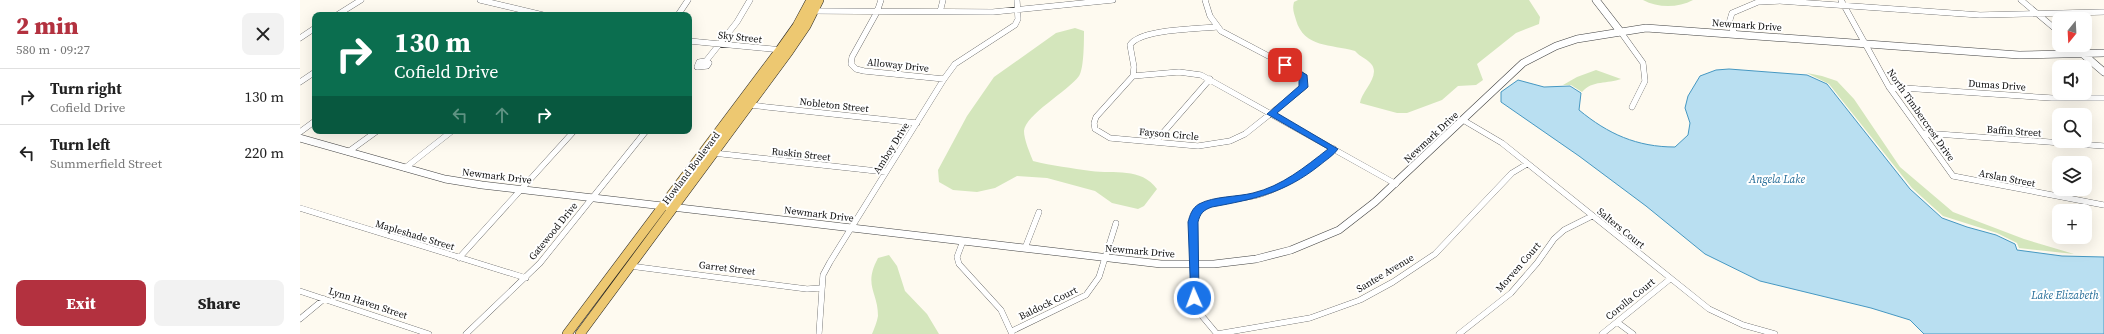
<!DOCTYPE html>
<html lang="en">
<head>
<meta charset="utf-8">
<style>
	body { margin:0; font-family:"Source Serif 4",serif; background:#f2f2f2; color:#222; height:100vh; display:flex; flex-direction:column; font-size:15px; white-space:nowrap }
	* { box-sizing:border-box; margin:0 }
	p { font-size:13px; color:#767676 }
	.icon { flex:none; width:22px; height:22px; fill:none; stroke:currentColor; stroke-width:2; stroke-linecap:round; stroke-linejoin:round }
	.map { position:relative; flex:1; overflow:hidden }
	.details { display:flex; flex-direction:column; background:#fff; width:300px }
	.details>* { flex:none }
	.top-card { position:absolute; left:12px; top:12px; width:380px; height:122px; border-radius:8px; box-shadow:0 4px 16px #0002; background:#0b6e4f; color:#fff; overflow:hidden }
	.needle { width:26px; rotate:198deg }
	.buttons { position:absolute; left:1752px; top:12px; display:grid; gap:8px }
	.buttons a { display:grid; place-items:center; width:40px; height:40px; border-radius:8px; background:#fff; box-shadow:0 4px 16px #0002; font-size:20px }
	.pin { position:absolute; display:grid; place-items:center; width:34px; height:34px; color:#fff; margin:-17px; border-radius:8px; box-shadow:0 2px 6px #0006 }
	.me { position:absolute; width:44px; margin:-22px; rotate:358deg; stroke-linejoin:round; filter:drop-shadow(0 0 3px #0008) }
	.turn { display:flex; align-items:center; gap:14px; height:84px; padding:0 16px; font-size:18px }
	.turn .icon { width:52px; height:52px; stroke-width:2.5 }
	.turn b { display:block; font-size:28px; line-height:34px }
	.lanes { display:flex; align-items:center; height:38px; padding:0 16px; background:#0003; justify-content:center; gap:20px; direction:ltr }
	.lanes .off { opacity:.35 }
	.round { display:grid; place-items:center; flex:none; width:42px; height:42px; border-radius:8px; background:#f2f2f2 }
	.overview { display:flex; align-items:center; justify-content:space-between; height:68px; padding:0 16px }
	h1 { font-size:24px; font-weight:800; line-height:30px; color:#b3313f }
	.button { display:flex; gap:8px; margin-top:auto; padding:8px 16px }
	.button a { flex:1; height:46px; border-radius:8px; background:#b3313f; color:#fff; font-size:16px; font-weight:800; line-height:46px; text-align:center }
	.button a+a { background:#f2f2f2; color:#222 }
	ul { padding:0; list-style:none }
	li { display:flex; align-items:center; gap:12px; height:56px; padding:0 16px; border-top:1px solid #e0e0e0 }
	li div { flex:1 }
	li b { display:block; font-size:15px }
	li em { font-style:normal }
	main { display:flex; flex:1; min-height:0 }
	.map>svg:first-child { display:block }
</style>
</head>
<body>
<main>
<section class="details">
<div class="overview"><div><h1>2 min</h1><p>580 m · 09:27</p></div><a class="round"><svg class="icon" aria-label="close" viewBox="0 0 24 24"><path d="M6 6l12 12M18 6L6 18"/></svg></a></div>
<ul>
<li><svg class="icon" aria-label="right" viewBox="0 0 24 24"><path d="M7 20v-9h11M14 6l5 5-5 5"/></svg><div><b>Turn right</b><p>Cofield Drive</p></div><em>130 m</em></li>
<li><svg class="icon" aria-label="left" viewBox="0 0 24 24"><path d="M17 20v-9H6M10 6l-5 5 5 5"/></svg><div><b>Turn left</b><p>Summerfield Street</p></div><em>220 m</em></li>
</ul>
<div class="button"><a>Exit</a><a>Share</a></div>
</section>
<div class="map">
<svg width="1804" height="334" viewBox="0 0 1804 334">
	<rect width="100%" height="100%" fill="#fefaf0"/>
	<path fill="#d4e6bc" d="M 998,0 L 1229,0 L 1240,17 L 1239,24 L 1216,33 L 1177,64 L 1183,80 L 1176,85 L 1158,86 L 1142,100 L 1107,113 L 1097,113 L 1060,103 C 1061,92 1080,77 1072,65 C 1068,59 1060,57 1055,51 C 1031,44 1004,48 996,20 C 994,13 992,9 994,2 Z
		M 1343,0 L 1393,0 C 1378,8 1358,8 1343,0 Z
		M 775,28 L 784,31 C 784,41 784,69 779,76 C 768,91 725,115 724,131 C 724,140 730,153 733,161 C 752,166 772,168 791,171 C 814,174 841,167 857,189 L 844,206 L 838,209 L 812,203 L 795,191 L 747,178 L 717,176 L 695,188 L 677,192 L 653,190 L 639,182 L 638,170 L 667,116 L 694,77 L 756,33 Z
		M 1296,70 L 1321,79 C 1308,84 1292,80 1282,92 L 1271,85 L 1263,85 L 1277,77 Z
		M 1507,73 L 1522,76 L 1537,81 L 1554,99 L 1600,167 L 1653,212 L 1724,239 L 1774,254 L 1719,248 L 1717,243 L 1697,233 L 1643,216 L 1612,188 L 1529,84 Z
		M 589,255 L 597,266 L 605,291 L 627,314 L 639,334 L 572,334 C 574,329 577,322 578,316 C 578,291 563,286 578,258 Z"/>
	<path fill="#b9dff1" stroke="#4698c2" d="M 1429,69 L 1507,75 L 1527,84 L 1610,189 L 1642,218 L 1667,227 L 1696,235 L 1715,244 L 1717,250 L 1762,256 L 1804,257 L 1804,334 L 1624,334 L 1610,320 L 1571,308 L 1460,281 L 1405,254 L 1346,206 L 1279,156 L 1201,102 L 1201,92 L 1218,80 L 1244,87 L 1270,86 L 1281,93 L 1279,110 C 1308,134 1337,147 1375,147 L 1388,135 L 1390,123 L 1385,108 L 1388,96 L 1400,76 L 1416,70 Z"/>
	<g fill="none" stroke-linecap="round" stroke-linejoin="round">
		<g stroke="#414141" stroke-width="6">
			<path id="minor" d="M 180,0 L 243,15
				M 581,0 L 577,12 L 552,57 L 551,64 L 556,69 L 564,71 L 644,79
				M 905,0 L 910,16 L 921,31 L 997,71 L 1004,77 L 1004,87 L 945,134 L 930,141 L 898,146 L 810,138 L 795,129 L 794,123 L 796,117 L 833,76 L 834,67 L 830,45 C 840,29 897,29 916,27
				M 1541,0 L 1589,87 L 1653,176 L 1804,205
				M 1721,0 L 1759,32
				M 515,11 L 693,12 L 813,0
				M 640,12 L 643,0
				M 37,15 L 61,0
				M 378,15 L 388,0
				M 1320,31 L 1343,63 L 1345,81 L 1332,107
				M 1435,34 L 1429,23 L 1432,13 L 1458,2 L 1480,1 L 1680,15 L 1804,12
				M 0,38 L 15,28
				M 389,41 L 482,50
				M 1773,45 L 1783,54
				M 406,61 L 409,63 L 407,66 L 397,67 L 399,62 Z
				M 406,61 L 437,22 L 450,0
				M 833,76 L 879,72 L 901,75 L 1096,184
				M 0,82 L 15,72
				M 1589,87 L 1752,98 L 1804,98
				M 449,105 L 617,123
				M 1163,120 L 1202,143 L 1409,309 L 1443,325 L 1475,334
				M 0,132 L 15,121
				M 1623,133 L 1804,146
				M 855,142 L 910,79
				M 48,152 L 77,131
				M 413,153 L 586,172
				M 105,168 L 152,131
				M 0,208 L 226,278
				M 663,241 L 657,257 L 659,264 L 701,310 L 712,334
				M 725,248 L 739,212
				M 159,258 L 274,131
				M 330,266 L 507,289 L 521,288
				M 0,291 L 129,334
				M 0,319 L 24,299
				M 1317,322 L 1333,334
				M 712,331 L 786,295 L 799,277 L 816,223
				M 166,334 L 240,263 L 346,131
				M 519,334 L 523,275 L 530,262 L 644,79 L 655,64 L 715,25 L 718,19 L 717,0
				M 917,334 L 1010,318 L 1060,300 L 1093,282 L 1135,254 L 1212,173 L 1227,164
				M 917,334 L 897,310 L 894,298 L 893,222 C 902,195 936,202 958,195 C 987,186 1011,168 1034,149
				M 1159,334 L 1211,293 L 1237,263 L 1254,239 L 1264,230 L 1292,216
				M 1302,334 L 1370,279"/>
		</g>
		<g stroke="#414141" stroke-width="8">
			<path id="tertiary" d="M 1296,0 L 1320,31
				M 1783,54 L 1804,72
				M 0,138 L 145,179 L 182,185 L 861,264 L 914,264 L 956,259 L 991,250 L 1039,230 L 1075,202 L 1223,63 L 1256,46 L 1277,39 L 1346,28 L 1719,55 L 1804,53"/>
		</g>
		<g stroke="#1f1f1f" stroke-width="10">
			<path id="primary" d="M 267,334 L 480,50 L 497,26 L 511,0
				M 280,334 L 489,51 L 506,26 L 519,0"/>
		</g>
		<use href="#minor" stroke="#fff" stroke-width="5.5"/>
		<use href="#tertiary" stroke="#fff" stroke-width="7"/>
		<use href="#primary" stroke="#edc871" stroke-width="9"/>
	</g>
	<path fill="#1a73e8" stroke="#114b97" d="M 985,62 L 1007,75 L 1008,87 L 977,113 L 1038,149 C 1034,155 1026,160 1020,165 C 985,193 955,199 912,207 C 903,210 900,214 898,222 L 899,298 L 898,301 L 891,301 L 888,222 C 890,215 892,208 899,204 C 914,196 937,197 953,193 C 982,186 1005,167 1028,149 L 967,114 L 999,86 L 999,78 L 981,65 Z"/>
	<g text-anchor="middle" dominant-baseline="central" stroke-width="4" stroke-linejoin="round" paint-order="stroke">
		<g font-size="10" fill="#0e0e0e" stroke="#fff">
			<text transform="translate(1447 25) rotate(4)">Newmark Drive</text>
			<text transform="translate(440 37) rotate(6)">Sky Street</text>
			<text transform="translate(598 65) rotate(6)">Alloway Drive</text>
			<text transform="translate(1697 85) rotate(4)">Dumas Drive</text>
			<text transform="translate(534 105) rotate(6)">Nobleton Street</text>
			<text transform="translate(1621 115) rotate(55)">North Timbercrest Drive</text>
			<text transform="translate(1714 131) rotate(4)">Baffin Street</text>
			<text transform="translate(869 134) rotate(5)">Fayson Circle</text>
			<text transform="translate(1131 137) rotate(-43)">Newmark Drive</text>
			<text transform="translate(591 148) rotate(-58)">Amboy Drive</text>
			<text transform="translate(501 154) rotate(6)">Ruskin Street</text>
			<text transform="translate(391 168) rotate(-53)">Howland Boulevard</text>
			<text transform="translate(197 176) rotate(7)">Newmark Drive</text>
			<text transform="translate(1707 178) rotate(11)">Arslan Street</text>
			<text transform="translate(519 214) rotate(7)">Newmark Drive</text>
			<text transform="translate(1321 228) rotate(39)">Salters Court</text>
			<text transform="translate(253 231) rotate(-51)">Gatewood Drive</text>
			<text transform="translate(115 235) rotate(17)">Mapleshade Street</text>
			<text transform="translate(840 251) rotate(5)">Newmark Drive</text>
			<text transform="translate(1218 267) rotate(-49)">Morven Court</text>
			<text transform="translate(427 268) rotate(7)">Garret Street</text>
			<text transform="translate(1085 273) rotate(-31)">Santee Avenue</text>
			<text transform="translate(1330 299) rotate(-39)">Corolla Court</text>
			<text transform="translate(68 303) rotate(18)">Lynn Haven Street</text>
			<text transform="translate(748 303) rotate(-26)">Baldock Court</text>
		</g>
		<g font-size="11" font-style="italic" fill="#216a96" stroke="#fff">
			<text x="1477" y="179">Angela Lake</text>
			<text x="1765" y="295">Lake Elizabeth</text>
		</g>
	</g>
</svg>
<div class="buttons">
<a><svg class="needle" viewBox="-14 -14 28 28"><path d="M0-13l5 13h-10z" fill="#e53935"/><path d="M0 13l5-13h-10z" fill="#767676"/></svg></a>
<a><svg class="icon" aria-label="sound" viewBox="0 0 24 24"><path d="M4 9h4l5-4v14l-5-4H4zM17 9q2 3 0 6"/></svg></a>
<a><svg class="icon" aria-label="search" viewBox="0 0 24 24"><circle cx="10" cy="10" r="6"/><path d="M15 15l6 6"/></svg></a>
<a><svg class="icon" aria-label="layers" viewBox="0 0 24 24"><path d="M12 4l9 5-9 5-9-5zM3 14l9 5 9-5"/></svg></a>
<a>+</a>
</div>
<div class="pin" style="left:985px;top:65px;background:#d93025"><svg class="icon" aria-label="arrive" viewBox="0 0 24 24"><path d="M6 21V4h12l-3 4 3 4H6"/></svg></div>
<svg class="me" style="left:894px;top:298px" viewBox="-20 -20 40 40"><circle r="17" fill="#1a73e8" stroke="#fff" stroke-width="3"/><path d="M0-11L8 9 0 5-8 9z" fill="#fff"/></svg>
<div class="top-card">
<div class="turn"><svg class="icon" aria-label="right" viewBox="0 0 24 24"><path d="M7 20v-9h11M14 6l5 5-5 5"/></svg><div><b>130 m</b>Cofield Drive</div></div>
<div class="lanes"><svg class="icon off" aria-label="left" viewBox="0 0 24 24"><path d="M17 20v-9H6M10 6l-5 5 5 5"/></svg><svg class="icon off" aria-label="ahead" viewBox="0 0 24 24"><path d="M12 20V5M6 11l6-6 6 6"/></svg><svg class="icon" aria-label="right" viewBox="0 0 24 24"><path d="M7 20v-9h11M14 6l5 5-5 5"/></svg></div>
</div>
</div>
</main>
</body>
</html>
